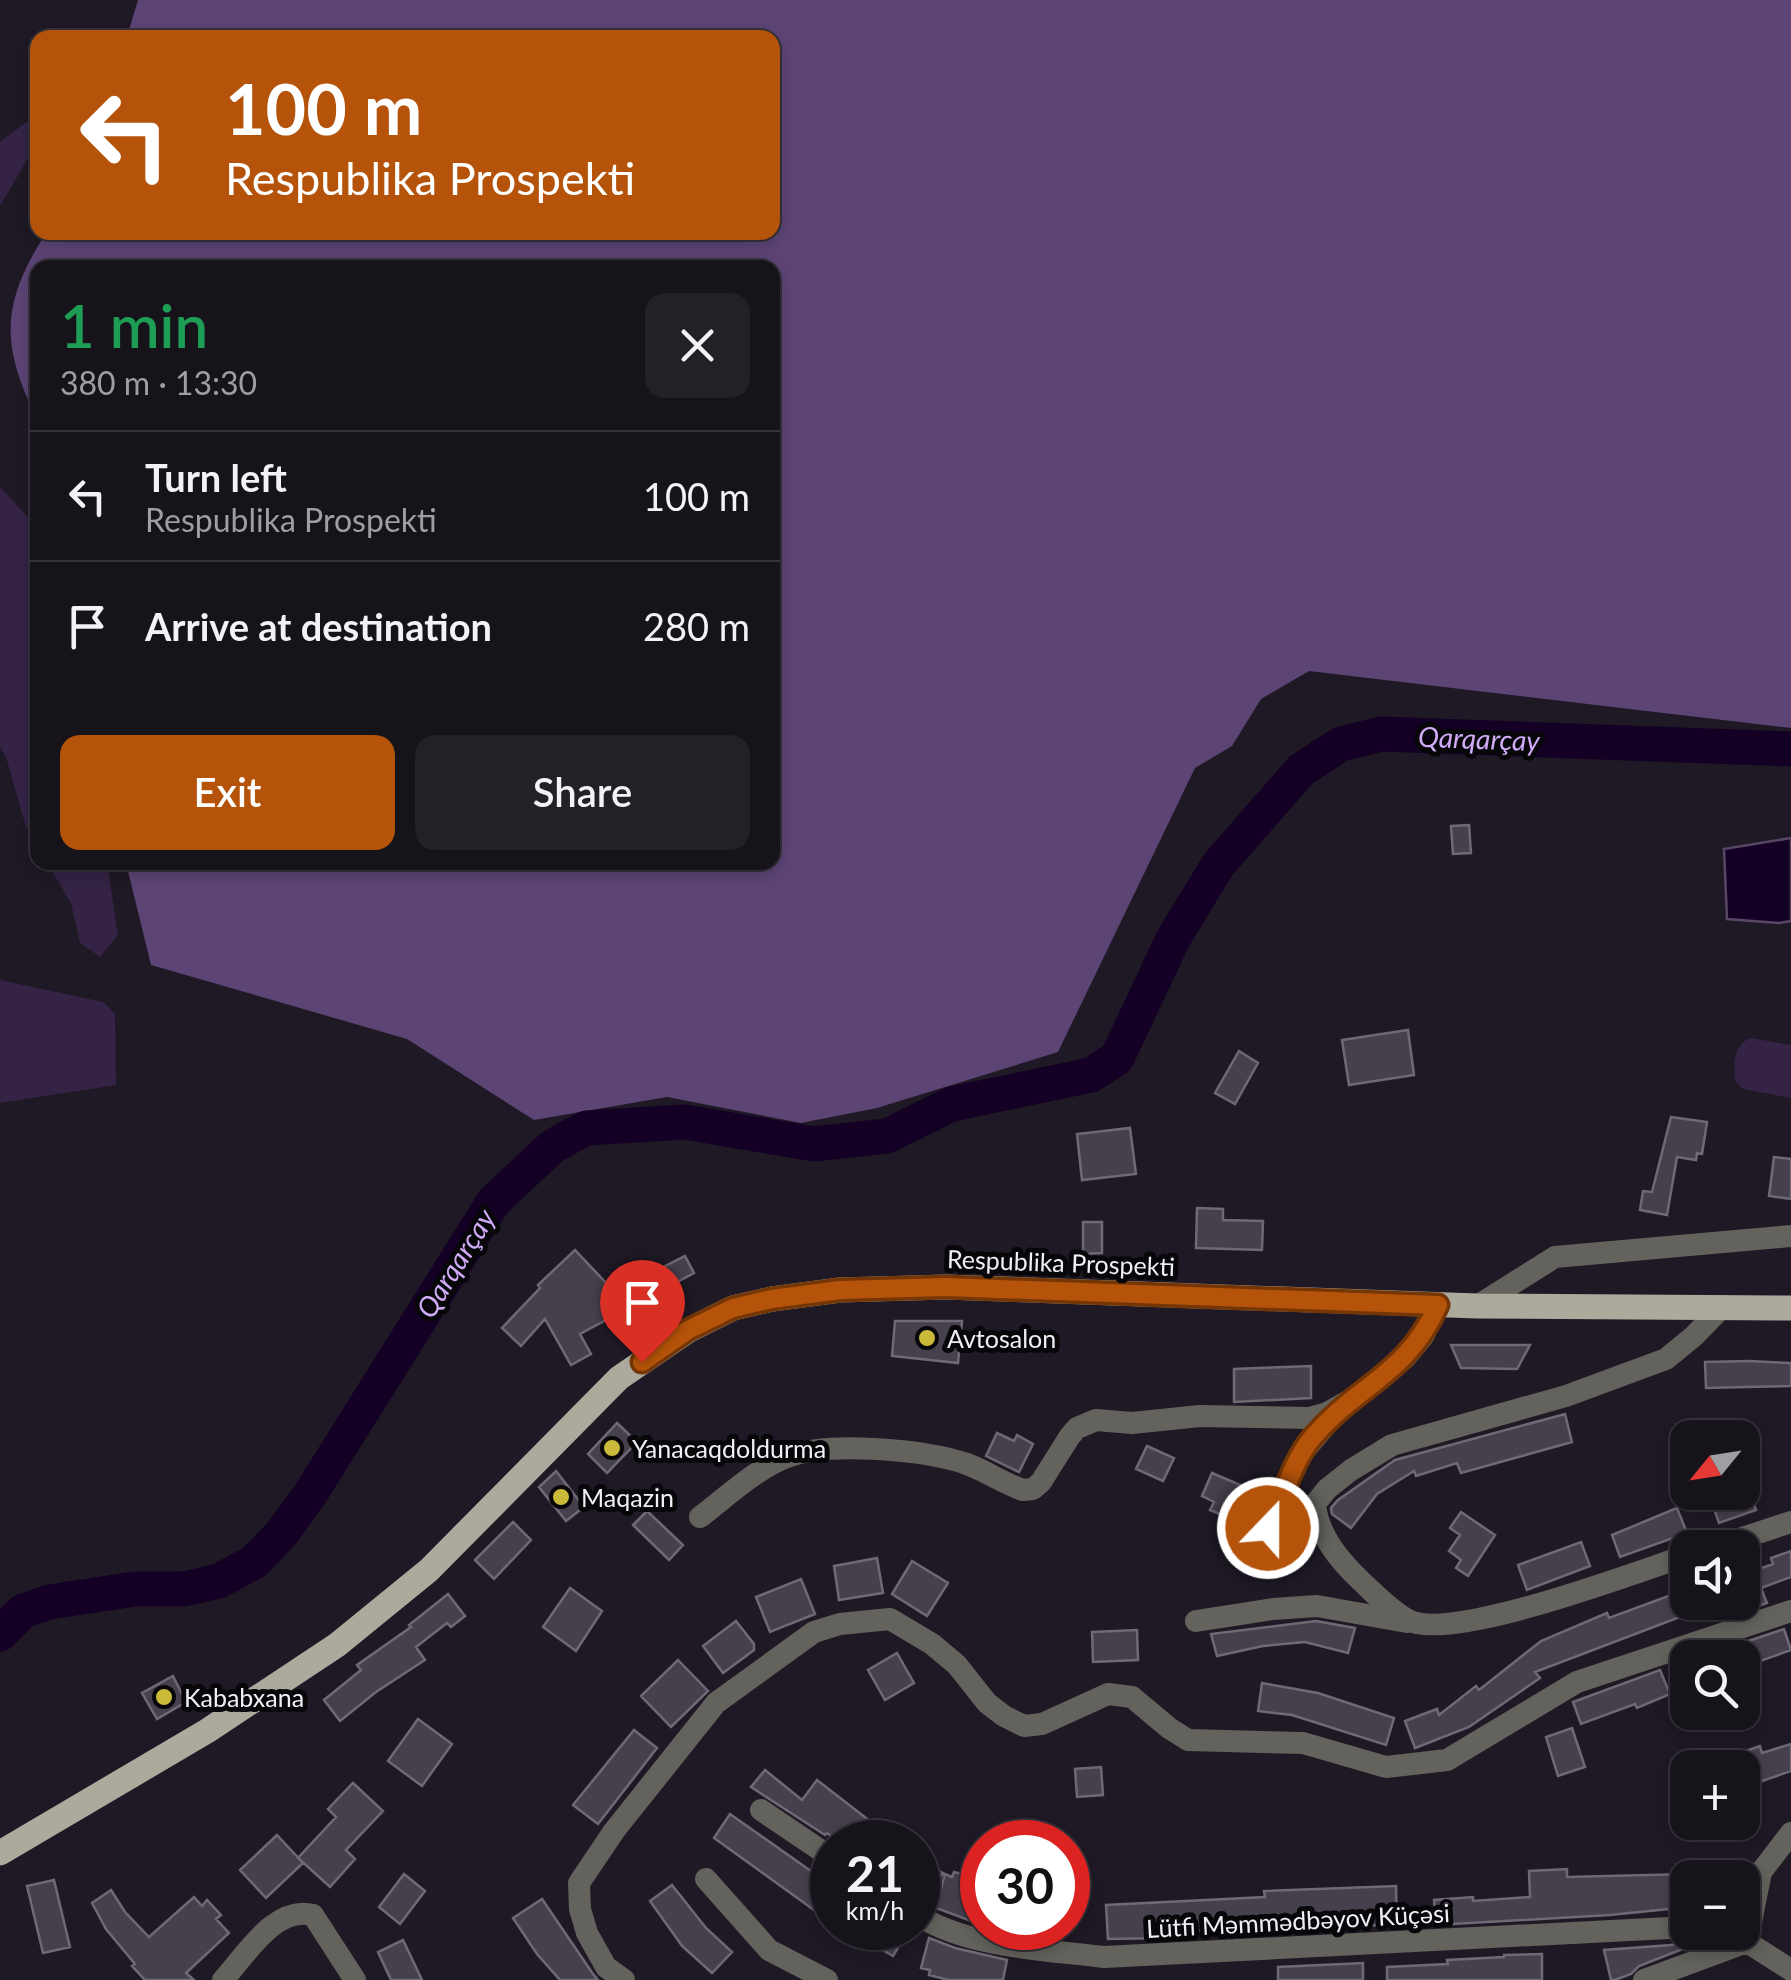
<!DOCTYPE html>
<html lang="en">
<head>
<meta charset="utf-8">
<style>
	body { margin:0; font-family:Lato,sans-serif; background:#232028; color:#f1f3f6; height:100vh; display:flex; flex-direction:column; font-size:38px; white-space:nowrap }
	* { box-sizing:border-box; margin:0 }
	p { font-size:32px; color:#9e9ea3 }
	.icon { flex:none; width:55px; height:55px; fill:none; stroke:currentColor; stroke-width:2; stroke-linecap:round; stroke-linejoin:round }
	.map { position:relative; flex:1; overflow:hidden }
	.sheet { position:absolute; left:30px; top:260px; width:750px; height:610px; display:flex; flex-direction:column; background:#16131b; border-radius:20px; box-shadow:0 5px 15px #0003,0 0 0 2px #35323a }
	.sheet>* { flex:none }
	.guide { position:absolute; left:30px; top:30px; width:750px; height:210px; border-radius:20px; box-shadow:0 5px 15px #0003,0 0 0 2px #35323a; background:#b45309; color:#fff; overflow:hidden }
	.needle { width:65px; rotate:240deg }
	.controls { position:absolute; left:1670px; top:1420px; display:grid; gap:20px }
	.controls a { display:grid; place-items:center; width:90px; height:90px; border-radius:20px; background:#16131b; box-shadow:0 5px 15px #0003,0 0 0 2px #35323a; font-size:50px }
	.speed { position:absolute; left:810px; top:1820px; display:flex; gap:20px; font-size:50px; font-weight:700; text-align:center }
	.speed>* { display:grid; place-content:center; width:130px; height:130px; border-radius:50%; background:#16131b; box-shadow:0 5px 15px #0003,0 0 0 2px #35323a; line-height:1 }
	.speed small { font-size:25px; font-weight:400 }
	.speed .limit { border:15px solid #d22; background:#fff; color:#111 }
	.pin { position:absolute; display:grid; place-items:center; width:85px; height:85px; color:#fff; margin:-102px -42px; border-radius:50% 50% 50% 0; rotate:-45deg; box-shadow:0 0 10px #0007 }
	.pin .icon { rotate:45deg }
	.me { position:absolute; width:110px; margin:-55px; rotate:22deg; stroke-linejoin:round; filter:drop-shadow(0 0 8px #0008) }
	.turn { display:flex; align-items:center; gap:35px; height:210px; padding:0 30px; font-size:45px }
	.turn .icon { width:130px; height:130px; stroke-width:2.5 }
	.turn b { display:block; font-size:70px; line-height:85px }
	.round { display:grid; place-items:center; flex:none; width:105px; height:105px; border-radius:20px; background:#232028 }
	.head { display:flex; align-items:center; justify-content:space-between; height:170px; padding:0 30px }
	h1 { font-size:60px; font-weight:600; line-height:75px; color:#1e9e55 }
	.button { display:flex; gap:20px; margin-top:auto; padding:20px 30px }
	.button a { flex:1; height:115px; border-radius:20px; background:#b45309; color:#fff; font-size:40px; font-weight:600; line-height:115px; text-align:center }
	.button a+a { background:#232028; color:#f1f3f6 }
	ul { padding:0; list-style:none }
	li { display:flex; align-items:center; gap:30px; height:130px; padding:0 30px; border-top:2px solid #35323a }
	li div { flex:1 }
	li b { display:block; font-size:38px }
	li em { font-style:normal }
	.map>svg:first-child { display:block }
</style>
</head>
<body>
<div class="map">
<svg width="1791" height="1980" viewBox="0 0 1791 1980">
	<rect width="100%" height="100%" fill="#1e1924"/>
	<path fill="#342345" d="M 37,114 L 37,143 L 0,206 L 0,142 Z
		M 0,487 L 37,527 L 37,846 L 25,824 L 6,757 L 0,747 Z
		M 47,863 L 107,863 L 118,935 L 100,957 L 80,943 L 71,903 Z
		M 0,980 L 103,1002 L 115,1013 L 116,1085 L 0,1103 Z
		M 1751,1038 L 1791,1045 L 1791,1098 L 1743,1089 L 1736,1082 C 1733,1067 1733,1043 1751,1038 Z"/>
	<path fill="#5c4475" d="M 138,0 L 1791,0 L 1791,728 L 1309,671 L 1261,699 L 1232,746 L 1195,768 L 1058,1052 L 877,1108 L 801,1123 L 667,1097 L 534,1120 L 407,1039 L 151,965 L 126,863 L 772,862 L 772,268 L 38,268 L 37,419 C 0,344 1,303 46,233 L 772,232 L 772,38 L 127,37 Z"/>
	<path fill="#140025" stroke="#574764" stroke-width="2.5" d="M 1791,838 L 1791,921 L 1779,923 L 1727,919 L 1724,849 Z"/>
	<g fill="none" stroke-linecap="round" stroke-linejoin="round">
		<path stroke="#140025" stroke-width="35" d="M 0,1634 L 23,1611 L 49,1602 L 135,1589 L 184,1589 L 219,1581 L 254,1562 L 281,1534 L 309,1496 L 494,1201 L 553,1146 L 586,1128 L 685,1122 L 814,1144 L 887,1136 L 952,1104 L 1091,1075 L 1117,1058 L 1173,939 L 1218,865 L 1301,770 L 1341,744 L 1381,734 L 1791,749"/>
	</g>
	<path fill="#46404c" stroke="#6f6976" stroke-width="2.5" d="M 1469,825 L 1471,853 L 1453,854 L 1451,826 Z
		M 1408,1030 L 1414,1075 L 1349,1085 L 1342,1040 Z
		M 1239,1051 L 1258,1063 L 1235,1104 L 1215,1093 Z
		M 1671,1117 L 1707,1122 L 1702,1154 L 1697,1153 L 1696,1160 L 1677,1157 L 1667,1215 L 1640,1210 L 1643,1191 L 1652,1192 Z
		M 1130,1128 L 1136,1174 L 1082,1180 L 1077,1134 Z
		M 1774,1157 L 1791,1159 L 1791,1199 L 1769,1196 Z
		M 1197,1208 L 1223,1209 L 1223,1220 L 1263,1221 L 1262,1250 L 1196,1248 Z
		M 1083,1222 L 1102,1222 L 1102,1253 L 1083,1254 Z
		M 575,1250 L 610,1287 L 624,1279 L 628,1285 L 685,1256 L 694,1273 L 580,1334 L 591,1354 L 571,1365 L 545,1319 L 521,1346 L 502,1328 L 540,1288 L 538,1285 Z
		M 895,1321 L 962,1321 L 958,1363 L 892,1356 Z
		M 1451,1345 L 1530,1345 L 1517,1369 L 1461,1368 Z
		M 1749,1361 L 1791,1363 L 1791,1386 L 1706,1388 L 1705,1362 Z
		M 1311,1366 L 1311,1398 L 1234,1402 L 1234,1369 Z
		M 1565,1414 L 1572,1442 L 1461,1473 L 1457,1463 L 1416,1476 L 1414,1471 L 1377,1494 L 1351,1528 L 1332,1514 L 1331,1508 L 1338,1500 L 1395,1460 Z
		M 617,1423 L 637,1442 L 607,1473 L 588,1454 Z
		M 997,1433 L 1014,1441 L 1017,1435 L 1033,1444 L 1019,1472 L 986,1456 Z
		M 1147,1446 L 1174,1458 L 1163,1481 L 1136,1469 Z
		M 556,1471 L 584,1507 L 566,1521 L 539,1487 Z
		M 1212,1473 L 1266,1496 L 1253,1528 L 1210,1510 L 1214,1502 L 1202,1496 Z
		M 1708,1492 L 1749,1492 L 1756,1510 L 1719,1523 Z
		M 1677,1508 L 1687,1533 L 1620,1557 L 1612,1535 Z
		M 647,1511 L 683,1545 L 669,1560 L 633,1525 Z
		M 1461,1512 L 1495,1535 L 1468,1576 L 1456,1568 L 1461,1560 L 1449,1551 L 1460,1535 L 1450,1528 Z
		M 513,1522 L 531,1540 L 494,1579 L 475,1560 Z
		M 1581,1542 L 1590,1566 L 1527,1590 L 1518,1565 Z
		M 1791,1551 L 1791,1577 L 1761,1588 L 1767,1603 L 1741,1612 L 1738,1602 L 1742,1602 L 1742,1575 L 1773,1564 L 1771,1558 Z
		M 877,1558 L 883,1593 L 839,1600 L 834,1566 Z
		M 912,1561 L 948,1583 L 927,1616 L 892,1594 Z
		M 801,1579 L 815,1614 L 770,1632 L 756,1597 Z
		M 570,1588 L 602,1611 L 576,1651 L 543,1627 Z
		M 1679,1592 L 1683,1602 L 1714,1604 L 1535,1672 L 1540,1678 L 1469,1727 L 1415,1748 L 1405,1721 L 1437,1709 L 1439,1715 L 1476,1686 L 1479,1690 L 1541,1641 L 1607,1613 L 1609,1618 Z
		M 448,1594 L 465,1616 L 451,1627 L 447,1623 L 416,1647 L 425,1660 L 376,1692 L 340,1721 L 324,1700 L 361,1670 L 357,1665 L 411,1627 L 409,1625 Z
		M 736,1621 L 754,1644 L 754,1650 L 723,1673 L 703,1646 Z
		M 1316,1621 L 1355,1628 L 1348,1653 L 1305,1642 L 1263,1646 L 1217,1656 L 1211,1634 Z
		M 1784,1629 L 1791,1650 L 1755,1663 L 1753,1658 L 1698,1658 Z
		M 1137,1630 L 1138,1660 L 1093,1662 L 1092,1632 Z
		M 897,1653 L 914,1683 L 885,1700 L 868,1670 Z
		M 678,1660 L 708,1691 L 671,1727 L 641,1696 Z
		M 1660,1670 L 1670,1694 L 1637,1708 L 1635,1704 L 1581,1724 L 1573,1702 Z
		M 173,1676 L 186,1702 L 157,1719 L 142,1693 Z
		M 1262,1683 L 1318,1693 L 1394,1718 L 1386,1745 L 1292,1715 L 1258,1711 Z
		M 418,1719 L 452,1744 L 422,1786 L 388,1761 Z
		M 1572,1728 L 1585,1767 L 1558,1776 L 1546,1737 Z
		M 634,1730 L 657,1748 L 598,1824 L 573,1805 Z
		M 1791,1744 L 1791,1771 L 1742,1788 L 1742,1768 L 1705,1768 L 1705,1765 L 1760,1746 L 1762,1753 Z
		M 1101,1767 L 1103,1795 L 1077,1797 L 1075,1769 Z
		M 765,1770 L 802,1800 L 817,1780 L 897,1842 L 840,1842 L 827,1833 L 825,1835 L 751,1787 Z
		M 353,1783 L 383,1811 L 346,1850 L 355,1859 L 330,1887 L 298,1858 L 336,1817 L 328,1809 Z
		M 730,1814 L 832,1886 L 832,1923 L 714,1838 Z
		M 277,1835 L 303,1863 L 266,1898 L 240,1870 Z
		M 918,1860 L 943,1873 L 926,1902 L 918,1900 Z
		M 1567,1869 L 1567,1877 L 1688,1874 L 1688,1907 L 1610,1915 L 1436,1925 L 1434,1900 L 1473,1897 L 1473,1901 L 1530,1897 L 1529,1871 Z
		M 954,1872 L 982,1879 L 982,1925 L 936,1908 L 945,1874 L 952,1877 Z
		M 404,1874 L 425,1891 L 400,1924 L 379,1907 Z
		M 54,1880 L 70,1947 L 43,1953 L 27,1886 Z
		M 672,1885 L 706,1928 L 732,1952 L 712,1973 L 682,1946 L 650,1901 Z
		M 1396,1886 L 1397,1925 L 1266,1927 L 1197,1931 L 1197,1935 L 1164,1938 L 1108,1939 L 1106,1905 L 1265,1897 L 1264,1891 Z
		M 111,1890 L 125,1912 L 149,1937 L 194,1897 L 202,1906 L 207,1900 L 221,1915 L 216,1919 L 229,1933 L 186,1973 L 194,1980 L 145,1980 L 132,1966 L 135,1964 L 106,1929 L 92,1903 Z
		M 542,1899 L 593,1974 L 598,1980 L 560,1980 L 537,1954 L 513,1918 Z
		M 845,1928 L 910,1928 L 893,1956 Z
		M 929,1938 L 955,1948 L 1007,1960 L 1003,1980 L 949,1980 L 929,1975 L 930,1970 L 921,1968 Z
		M 403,1940 L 422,1980 L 391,1980 L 378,1952 Z
		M 1698,1943 L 1639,1966 L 1631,1974 L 1615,1980 L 1611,1980 L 1604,1950 Z
		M 1542,1954 L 1542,1980 L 1387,1980 L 1387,1967 L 1448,1964 L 1447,1960 L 1504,1957 L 1504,1955 Z
		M 1363,1963 L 1363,1980 L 1278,1980 L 1278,1967 Z"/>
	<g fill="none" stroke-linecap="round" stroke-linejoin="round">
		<path stroke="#63625c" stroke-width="22" d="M 1477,1306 L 1555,1257 L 1791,1236
			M 700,1517 C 728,1496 756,1468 790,1456 C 829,1441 927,1450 967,1464 C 986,1471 1003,1483 1023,1490 L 1033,1489 L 1041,1482 L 1070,1436 L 1077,1428 L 1096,1420 L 1132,1423 L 1200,1416 L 1309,1418 L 1327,1413 L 1364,1392 L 1406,1357 L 1424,1335 L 1437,1305
			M 1268,1529 L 1299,1457 L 1338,1411
			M 1712,1548 L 1791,1522
			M 1688,1555 C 1636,1572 1450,1643 1408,1620 C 1391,1611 1375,1594 1361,1581 C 1339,1560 1318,1535 1315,1504 L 1327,1489 L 1351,1470 L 1392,1445 L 1566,1396 L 1666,1359 L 1694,1336 L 1723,1306
			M 1196,1621 L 1273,1609 L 1317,1606 L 1407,1622
			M 761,1810 L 832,1858
			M 706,1879 L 769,1950 L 827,1980
			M 918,1915 C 966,1947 1047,1950 1104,1957 L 1688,1927
			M 1737,1936 L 1747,1942 L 1761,1872 L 1791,1833
			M 223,1980 C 246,1955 275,1905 313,1915 L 355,1980
			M 624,1980 L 606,1967 L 587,1933 L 580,1909 L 579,1883 L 614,1831 L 716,1703 L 814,1632 L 840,1624 L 890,1619 L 932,1644 L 957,1665 L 987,1703 L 1004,1716 L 1024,1726 L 1042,1724 L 1108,1694 L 1132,1697 L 1169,1728 L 1188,1740 L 1303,1743 L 1386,1767 L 1447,1760 L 1577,1682 L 1791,1611
			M 1644,1980 L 1747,1942 L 1791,1970"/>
		<path stroke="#abaa9d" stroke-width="25" d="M 0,1853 L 207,1731 L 337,1645 L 429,1570 L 619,1378 L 689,1330 L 733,1308 L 772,1299 L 840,1290 L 946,1287 L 1477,1306 L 1791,1308"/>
	</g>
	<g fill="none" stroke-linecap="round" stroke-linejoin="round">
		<g stroke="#753606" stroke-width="25">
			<path id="route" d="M 642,1362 L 688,1330 L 733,1308 L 772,1299 L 840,1290 L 946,1287 L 1438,1305 C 1406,1376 1358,1384 1312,1438 C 1290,1465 1284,1499 1268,1528"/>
		</g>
		<use href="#route" stroke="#b45309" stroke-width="18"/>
	</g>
	<g fill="#cbba39" stroke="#070609" stroke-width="4">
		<circle cx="927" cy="1338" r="10"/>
		<circle cx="612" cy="1448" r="10"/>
		<circle cx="561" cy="1497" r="10"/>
		<circle cx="164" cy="1697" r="10"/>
	</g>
	<g text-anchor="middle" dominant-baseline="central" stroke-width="10" stroke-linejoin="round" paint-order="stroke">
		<g font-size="25" fill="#f2eef6" stroke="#070609">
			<text transform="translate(1061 1262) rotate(2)">Respublika Prospekti</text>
			<text transform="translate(1298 1920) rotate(-3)">Lütfi Məmmədbəyov Küçəsi</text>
		</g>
		<g font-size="25" fill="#f2eef6" stroke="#070609" text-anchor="start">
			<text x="947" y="1338">Avtosalon</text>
			<text x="632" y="1448">Yanacaqdoldurma</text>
			<text x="581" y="1497">Maqazin</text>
			<text x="184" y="1697">Kababxana</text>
		</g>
		<g font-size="28" font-style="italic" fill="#d0abf8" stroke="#070609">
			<text transform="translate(1479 738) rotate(2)">Qarqarçay</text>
			<text transform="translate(455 1263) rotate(-58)">Qarqarçay</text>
		</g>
	</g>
</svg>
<div class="controls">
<a><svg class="needle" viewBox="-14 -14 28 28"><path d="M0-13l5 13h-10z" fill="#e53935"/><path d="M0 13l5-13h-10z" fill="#9e9ea3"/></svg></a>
<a><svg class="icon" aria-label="sound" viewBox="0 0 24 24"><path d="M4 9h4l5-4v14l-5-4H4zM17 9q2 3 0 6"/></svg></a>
<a><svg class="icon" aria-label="search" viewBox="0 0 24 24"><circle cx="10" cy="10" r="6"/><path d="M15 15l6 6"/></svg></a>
<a>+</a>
<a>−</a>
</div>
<div class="speed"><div>21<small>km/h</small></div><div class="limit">30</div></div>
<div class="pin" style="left:642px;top:1362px;background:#d93025"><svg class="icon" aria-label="arrive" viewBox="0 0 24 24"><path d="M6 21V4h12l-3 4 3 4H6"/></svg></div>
<svg class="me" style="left:1268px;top:1528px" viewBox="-20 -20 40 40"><circle r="17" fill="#b45309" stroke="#fff" stroke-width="3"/><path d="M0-11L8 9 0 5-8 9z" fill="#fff"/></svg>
<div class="guide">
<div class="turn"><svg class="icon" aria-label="left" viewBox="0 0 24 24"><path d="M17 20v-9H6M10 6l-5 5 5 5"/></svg><div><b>100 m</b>Respublika Prospekti</div></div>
</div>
<section class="sheet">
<div class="head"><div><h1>1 min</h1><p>380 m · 13:30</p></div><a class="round"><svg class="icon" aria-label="close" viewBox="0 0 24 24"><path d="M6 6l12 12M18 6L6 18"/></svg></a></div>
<ul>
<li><svg class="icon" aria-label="left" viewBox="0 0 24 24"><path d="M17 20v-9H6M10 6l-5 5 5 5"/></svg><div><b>Turn left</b><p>Respublika Prospekti</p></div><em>100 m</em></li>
<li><svg class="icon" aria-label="arrive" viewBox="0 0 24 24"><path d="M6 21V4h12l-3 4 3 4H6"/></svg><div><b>Arrive at destination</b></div><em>280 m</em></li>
</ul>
<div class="button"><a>Exit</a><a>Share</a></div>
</section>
</div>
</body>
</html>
